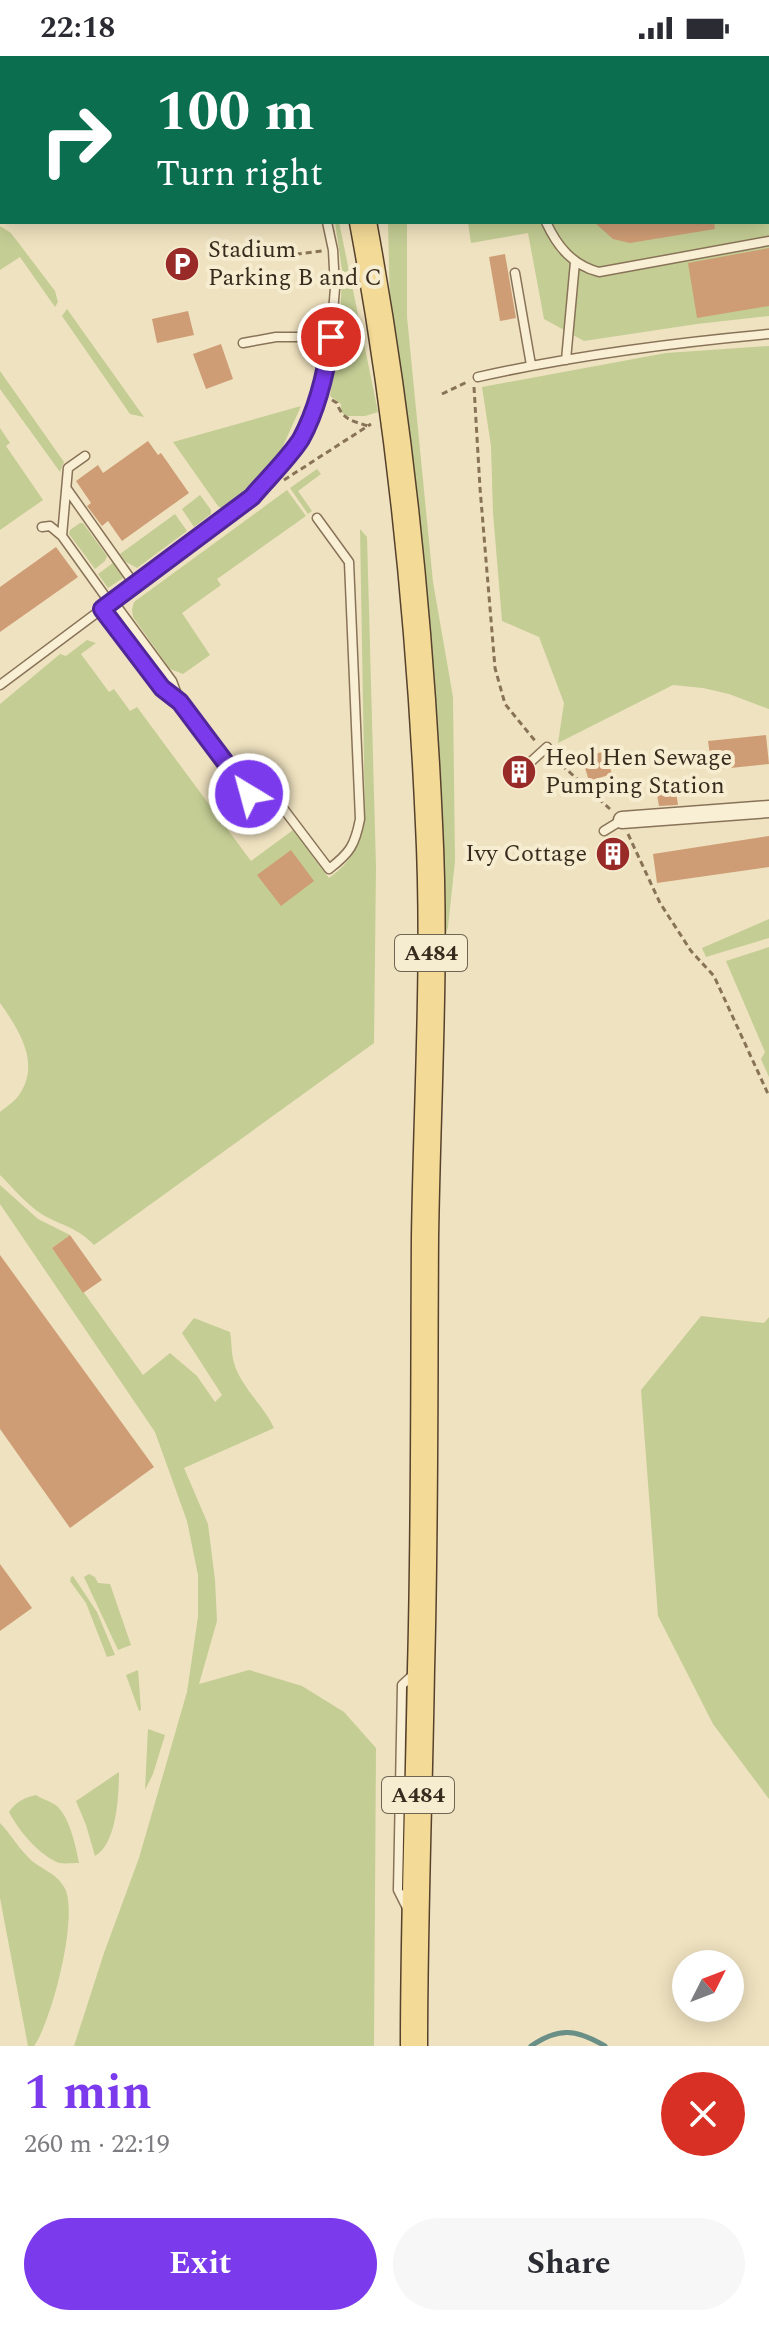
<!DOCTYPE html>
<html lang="en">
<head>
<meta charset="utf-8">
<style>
	body { margin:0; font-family:Spectral,serif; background:#f7f7f7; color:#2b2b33; height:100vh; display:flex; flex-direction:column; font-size:30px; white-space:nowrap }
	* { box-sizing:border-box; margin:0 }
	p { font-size:26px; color:#7c7c81 }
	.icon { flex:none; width:44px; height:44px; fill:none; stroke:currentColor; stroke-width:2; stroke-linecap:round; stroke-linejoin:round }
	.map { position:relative; height:1990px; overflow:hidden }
	.sheet { display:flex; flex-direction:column; background:#fff; flex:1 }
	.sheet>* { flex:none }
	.banner { position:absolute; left:0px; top:0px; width:770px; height:168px; box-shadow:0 4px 20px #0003; background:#0b6e4f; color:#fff; overflow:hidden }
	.needle { width:52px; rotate:48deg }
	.buttons { position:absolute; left:672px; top:1894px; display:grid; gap:16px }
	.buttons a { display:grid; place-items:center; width:72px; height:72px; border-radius:50%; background:#fff; box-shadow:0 4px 20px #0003; font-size:40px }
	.pin { position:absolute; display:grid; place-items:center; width:68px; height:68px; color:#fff; margin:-34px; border:4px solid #fff; border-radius:50%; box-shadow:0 2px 8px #0007 }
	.me { position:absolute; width:88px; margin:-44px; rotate:323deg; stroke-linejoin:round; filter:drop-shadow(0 0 6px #0008) }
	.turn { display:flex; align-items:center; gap:28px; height:168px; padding:0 24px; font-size:36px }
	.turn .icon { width:104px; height:104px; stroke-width:2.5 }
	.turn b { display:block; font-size:56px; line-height:68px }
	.round { display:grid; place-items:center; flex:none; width:84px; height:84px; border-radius:42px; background:#f7f7f7 }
	.head { display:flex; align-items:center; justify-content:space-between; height:136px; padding:0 24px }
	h1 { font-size:48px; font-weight:700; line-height:60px; color:#7c3aed }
	.primary-button { display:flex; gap:16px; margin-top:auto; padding:16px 24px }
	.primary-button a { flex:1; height:92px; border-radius:48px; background:#7c3aed; color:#fff; font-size:32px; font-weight:700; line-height:92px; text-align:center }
	.primary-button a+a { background:#f7f7f7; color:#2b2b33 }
	.status { display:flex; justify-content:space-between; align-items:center; height:56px; padding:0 40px; background:#fff; direction:ltr }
	.status svg { height:22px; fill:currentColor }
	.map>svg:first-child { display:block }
</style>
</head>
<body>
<div class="status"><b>22:18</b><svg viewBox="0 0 49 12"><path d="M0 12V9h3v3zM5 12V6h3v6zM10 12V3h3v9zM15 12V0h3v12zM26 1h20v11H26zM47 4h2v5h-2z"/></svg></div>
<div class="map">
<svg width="769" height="1990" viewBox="0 0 769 1990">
	<rect width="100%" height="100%" fill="#efe2c0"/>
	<path fill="#c4cd94" d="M 408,0 L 769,0 L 769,260 L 697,268 L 584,285 L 544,263 L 528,177 L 471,187 L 468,167 L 463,166 L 768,166 L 768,2 L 408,2 Z
		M 335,166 L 339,166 L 377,351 L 378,356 L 365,360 L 345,360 L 341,355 L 341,348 L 330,340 L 340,273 L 342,214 Z
		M 388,166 L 407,166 L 407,261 L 433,526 L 453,641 L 455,805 L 448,871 L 438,903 L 390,253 Z
		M 0,170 L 11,177 L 55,235 L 58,246 L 55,251 L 20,201 L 0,214 Z
		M 67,253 L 144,361 L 130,358 L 62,260 Z
		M 769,290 L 769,653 L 729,638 L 703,632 L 673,629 L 558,687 L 564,647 L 539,581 L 502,565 L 493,457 L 491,390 L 482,331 L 666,297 Z
		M 0,315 L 64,406 L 60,416 L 0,333 Z
		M 301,350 L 279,399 L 244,437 L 223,453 L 218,450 L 173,386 Z
		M 0,372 L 10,387 L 6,390 L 43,444 L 0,474 Z
		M 317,413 L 321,418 L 298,435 L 312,455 L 308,458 L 290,432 Z
		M 287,434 L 306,460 L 217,523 L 221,529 L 182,557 L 210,599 L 183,618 L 170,613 L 133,561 L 132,554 L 134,546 Z
		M 200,439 L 211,454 L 211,458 L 194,471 L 182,453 Z
		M 175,458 L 187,475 L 137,512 L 126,506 L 120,498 Z
		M 80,467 L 83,467 L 107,500 L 105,505 L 95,513 L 69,478 L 70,474 Z
		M 360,473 L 367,481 L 376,811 L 374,987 L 94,1189 C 78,1172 63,1170 43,1159 C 26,1148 14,1133 0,1119 L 0,1056 C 6,1051 14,1046 19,1039 C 41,1007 19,974 0,947 L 0,648 L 60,598 L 66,600 L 87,584 L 96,587 L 81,598 L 109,636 L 114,633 L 130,655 L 137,651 L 251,805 L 293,774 L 329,822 C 355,803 356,792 365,763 Z
		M 113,507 L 123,522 L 108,532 L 98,518 Z
		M 769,863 L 769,882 L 706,901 L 702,892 Z
		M 769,891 L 769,1021 L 761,1003 L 765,996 L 726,905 Z
		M 0,1129 L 38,1163 L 70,1179 L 52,1192 L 143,1319 L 170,1297 L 197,1320 L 215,1346 L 222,1339 L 182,1277 L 194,1262 L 230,1276 C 232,1287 231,1300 235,1310 C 243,1333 264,1350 274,1372 L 184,1412 L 208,1468 L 215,1524 L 217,1565 L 199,1628 L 249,1614 L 302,1630 L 344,1656 L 376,1692 L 374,1990 L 74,1990 L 104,1897 L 139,1802 L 187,1636 L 198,1561 L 198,1519 L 187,1465 L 155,1376 L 0,1148 Z
		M 701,1260 L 764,1267 L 769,1261 L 769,1743 L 713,1668 L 658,1560 L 641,1334 Z
		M 89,1518 L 95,1521 L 98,1527 L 110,1528 L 131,1589 L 118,1594 L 84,1521 Z
		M 73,1520 L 97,1556 L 115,1599 L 107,1601 L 86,1547 L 70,1525 L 71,1521 Z
		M 138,1614 L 141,1654 L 139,1655 L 126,1619 Z
		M 148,1673 L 165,1679 L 153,1718 L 145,1734 Z
		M 119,1716 C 119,1738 117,1788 95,1800 L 86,1769 L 76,1745 Z
		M 36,1739 C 41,1743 48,1744 54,1748 C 69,1757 76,1791 79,1807 C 73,1807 65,1808 59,1807 C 40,1800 18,1774 9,1756 C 16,1746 23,1742 36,1739 Z
		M 0,1767 C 10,1777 17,1790 27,1800 C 38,1813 55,1815 64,1831 C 80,1856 52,1965 34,1990 L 28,1990 L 0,1842 Z"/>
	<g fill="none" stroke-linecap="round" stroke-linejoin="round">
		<path stroke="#6a8f87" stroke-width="5" d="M 531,1990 C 559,1971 576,1973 605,1990"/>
	</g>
	<path fill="#ce9d75" d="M 594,166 L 714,166 L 715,173 L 630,187 L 613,183 Z
		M 769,192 L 769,250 L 697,262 L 688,207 Z
		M 505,198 L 516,262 L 500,265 L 489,201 Z
		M 188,255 L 194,279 L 157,287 L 152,263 Z
		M 221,288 L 233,323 L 206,333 L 193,298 Z
		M 148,385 L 158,399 L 161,397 L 189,437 L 122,485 L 108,465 L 102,470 L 87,450 L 91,447 L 76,425 L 98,409 L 103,417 Z
		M 56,491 L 78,521 L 0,576 L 0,531 Z
		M 766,679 L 769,708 L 712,714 L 708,685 Z
		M 605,695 L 612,718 L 589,725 L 582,702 Z
		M 516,704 L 519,707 L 517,711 L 518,716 L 523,719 L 528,717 L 531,721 L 522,729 L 507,712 Z
		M 675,730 L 678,749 L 659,750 L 656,733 Z
		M 769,780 L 769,811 L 657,827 L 653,798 Z
		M 617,781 L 624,812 L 610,815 L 603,784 Z
		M 291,794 L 314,825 L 281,850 L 257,819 Z
		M 70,1179 L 102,1224 L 83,1237 L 52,1192 Z
		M 0,1199 L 154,1411 L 70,1472 L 0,1373 Z
		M 0,1508 L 32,1552 L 0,1575 Z"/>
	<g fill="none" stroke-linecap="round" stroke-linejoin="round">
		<g stroke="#887358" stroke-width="11">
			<path id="lane" d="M 245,0 L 247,2
				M 481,0 L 481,2
				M 546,166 C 557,190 572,209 599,216 L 769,185
				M 515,217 L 531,309
				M 243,287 L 276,281 L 331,281
				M 566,304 L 575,206
				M 478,321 C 575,299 671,287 769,278
				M 85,400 L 68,412 L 62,480 L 110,547
				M 67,433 L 135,529
				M 42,471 L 50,470 L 62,480
				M 113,545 L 172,625 L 179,644
				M 102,553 L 162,632 L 180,646 L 249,738 L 264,727 L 329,813 C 350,797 355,789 360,763 L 349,506 L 317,462
				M 0,629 L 252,441 L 300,384 L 320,338 L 327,311 L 331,281 L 335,232 L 333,194 L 327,166
				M 524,712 L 547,691
				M 604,775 L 622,764
				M 407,1852 L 398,1834 L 402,1629 L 415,1617"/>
		</g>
		<g stroke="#887358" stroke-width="19">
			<path id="street" d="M 622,764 L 769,753"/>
		</g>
		<g stroke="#56412c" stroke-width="29">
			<path id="primary" d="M 332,0 L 332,2
				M 363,166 C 400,365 420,566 429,768 C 436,906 427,1044 425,1182 C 424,1325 425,1470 421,1613 C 419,1739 414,1864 414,1990"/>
		</g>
		<path stroke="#887358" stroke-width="3" stroke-dasharray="6 4" stroke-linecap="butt" d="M 266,202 L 322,195
			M 474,331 L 480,432 L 495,612 L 505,648 L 536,686
			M 442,338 L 467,326
			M 332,344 L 337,347 C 342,364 353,365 368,370
			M 284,424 L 371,368
			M 554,702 L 610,753
			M 628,778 L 660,847 L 691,895 L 714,920 L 769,1040"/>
		<use href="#lane" stroke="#f9efd4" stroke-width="8"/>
		<use href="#street" stroke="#f9efd4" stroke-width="16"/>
		<use href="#primary" stroke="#f3da97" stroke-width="26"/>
	</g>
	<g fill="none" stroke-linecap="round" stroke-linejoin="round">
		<g stroke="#51269a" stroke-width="20">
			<path id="route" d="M 249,738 L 180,646 L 162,632 L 102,553 L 252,441 C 267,423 289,402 301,383 C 318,352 326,316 331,281"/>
		</g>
		<use href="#route" stroke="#7c3aed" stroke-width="14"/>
	</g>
	<defs>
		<g id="parking-disc" transform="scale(1.8)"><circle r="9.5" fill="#982a27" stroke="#f6ecd0"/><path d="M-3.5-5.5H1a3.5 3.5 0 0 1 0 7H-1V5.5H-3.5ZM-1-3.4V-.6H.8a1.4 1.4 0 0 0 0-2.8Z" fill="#fff"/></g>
		<g id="building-disc" transform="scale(1.8)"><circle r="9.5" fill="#982a27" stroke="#f6ecd0"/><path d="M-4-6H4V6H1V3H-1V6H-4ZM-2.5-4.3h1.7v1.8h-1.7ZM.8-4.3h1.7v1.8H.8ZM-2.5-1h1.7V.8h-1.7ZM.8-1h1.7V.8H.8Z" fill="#fff"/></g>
	</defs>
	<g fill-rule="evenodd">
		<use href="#parking-disc" x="182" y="208"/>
		<use href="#building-disc" x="519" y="716"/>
		<use href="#building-disc" x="613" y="798"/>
	</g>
	<g text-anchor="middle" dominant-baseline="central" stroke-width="8" stroke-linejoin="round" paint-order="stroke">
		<g fill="#f6ecd0" stroke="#706553" stroke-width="2">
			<rect x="395" y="879" width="72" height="36" rx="6"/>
			<rect x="382" y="1721" width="72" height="36" rx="6"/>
		</g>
		<g font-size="22" font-weight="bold" fill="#372b1d">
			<text x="431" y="897">A484</text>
			<text x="418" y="1739">A484</text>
		</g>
		<g font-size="24" fill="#372b1d" stroke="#f6ecd0" text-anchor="start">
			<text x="208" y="194">Stadium<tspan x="208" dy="28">Parking B and C</tspan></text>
			<text x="545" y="702">Heol Hen Sewage<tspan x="545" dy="28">Pumping Station</tspan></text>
			<text x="587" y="798" text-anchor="end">Ivy Cottage</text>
		</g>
	</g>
</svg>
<div class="buttons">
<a><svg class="needle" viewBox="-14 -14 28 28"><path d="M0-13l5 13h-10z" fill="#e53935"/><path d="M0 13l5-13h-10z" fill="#7c7c81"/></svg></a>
</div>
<div class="pin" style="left:331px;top:281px;background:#d93025"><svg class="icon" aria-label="arrive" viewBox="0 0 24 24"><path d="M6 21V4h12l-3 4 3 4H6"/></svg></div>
<svg class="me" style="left:249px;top:738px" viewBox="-20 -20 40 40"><circle r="17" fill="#7c3aed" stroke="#fff" stroke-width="3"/><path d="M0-11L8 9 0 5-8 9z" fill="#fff"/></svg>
<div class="banner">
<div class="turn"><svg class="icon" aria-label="right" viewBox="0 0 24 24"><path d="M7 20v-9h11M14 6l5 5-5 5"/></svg><div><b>100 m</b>Turn right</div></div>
</div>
</div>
<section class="sheet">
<div class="head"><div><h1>1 min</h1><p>260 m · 22:19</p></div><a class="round" style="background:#d93025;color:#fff"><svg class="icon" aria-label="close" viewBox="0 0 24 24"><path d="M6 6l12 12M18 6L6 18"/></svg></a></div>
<div class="primary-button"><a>Exit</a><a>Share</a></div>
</section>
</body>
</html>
